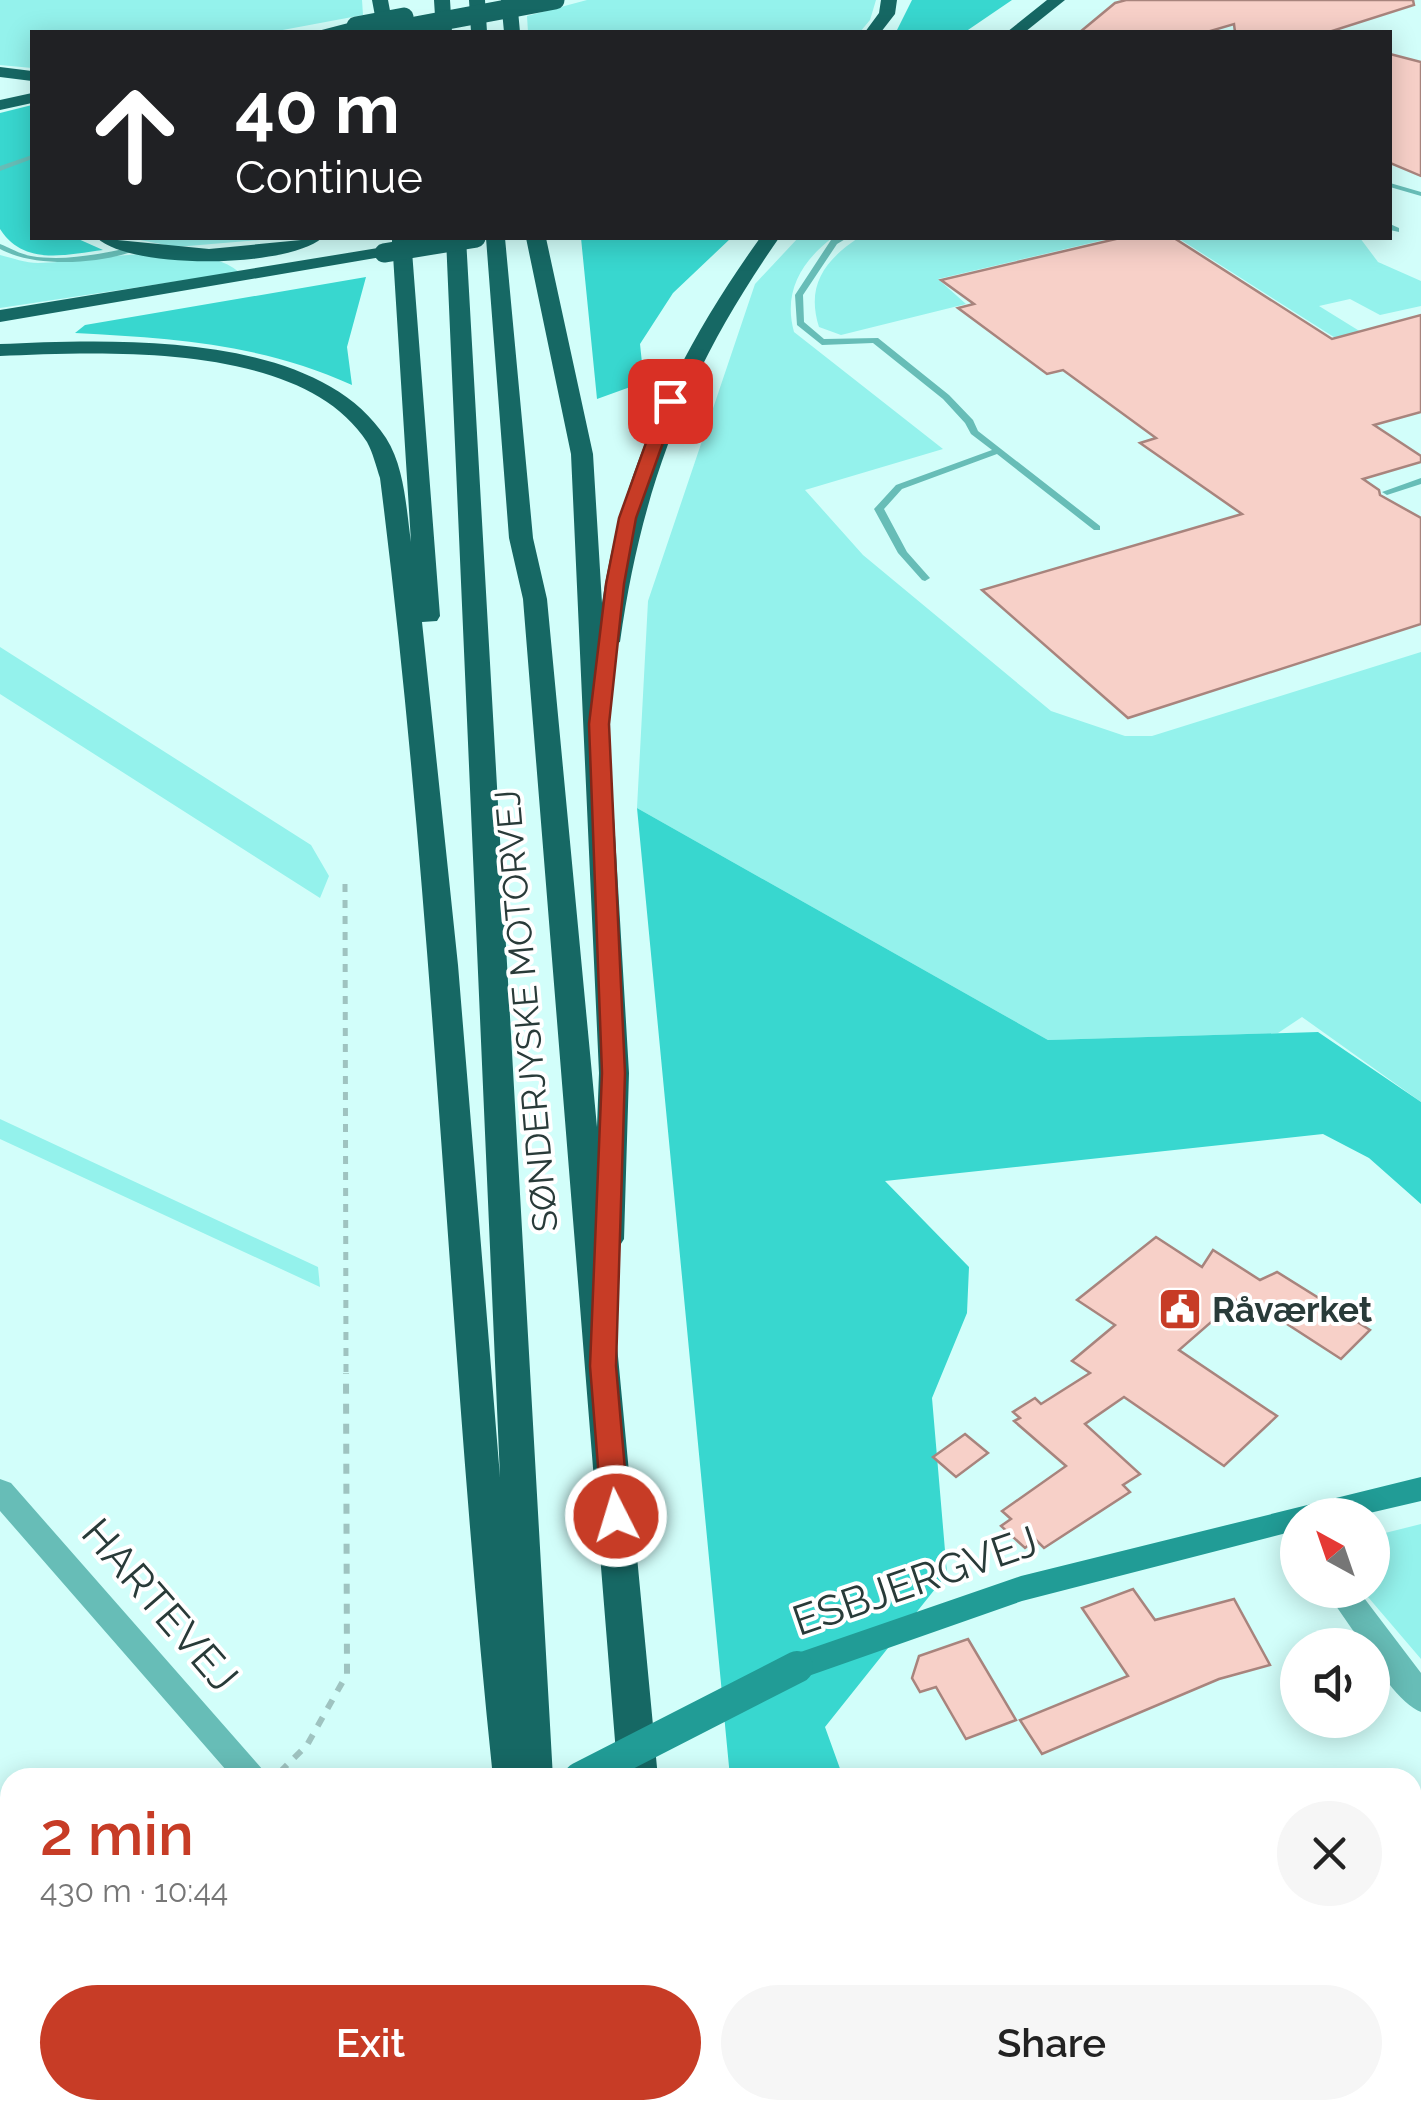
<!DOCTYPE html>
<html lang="en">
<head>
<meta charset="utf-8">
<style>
	body { margin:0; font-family:Raleway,sans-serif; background:#f6f6f6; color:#222; height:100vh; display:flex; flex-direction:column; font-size:38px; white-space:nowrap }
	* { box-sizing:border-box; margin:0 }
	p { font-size:32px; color:#767676 }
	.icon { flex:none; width:55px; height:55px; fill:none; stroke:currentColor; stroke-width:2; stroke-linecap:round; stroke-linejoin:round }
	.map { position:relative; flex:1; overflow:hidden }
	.drawer { position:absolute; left:0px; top:1768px; width:1422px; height:352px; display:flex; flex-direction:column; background:#fff; border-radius:30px 30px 0 0; box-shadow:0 5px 25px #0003 }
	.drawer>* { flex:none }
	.top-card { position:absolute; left:30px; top:30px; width:1362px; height:210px; border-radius:0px; box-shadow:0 5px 25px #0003; background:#202124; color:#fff; overflow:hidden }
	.needle { width:65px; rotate:320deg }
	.tools { position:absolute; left:1280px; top:1498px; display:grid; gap:20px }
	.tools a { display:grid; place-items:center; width:110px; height:110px; border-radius:50%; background:#fff; box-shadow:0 5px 25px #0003; font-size:50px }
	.pin { position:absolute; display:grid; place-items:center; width:85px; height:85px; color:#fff; margin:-42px; border-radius:20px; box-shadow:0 5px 15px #0006 }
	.me { position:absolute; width:110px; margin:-55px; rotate:355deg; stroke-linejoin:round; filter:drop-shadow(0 0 8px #0008) }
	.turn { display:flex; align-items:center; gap:35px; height:210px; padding:0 40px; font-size:45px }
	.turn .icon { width:130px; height:130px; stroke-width:2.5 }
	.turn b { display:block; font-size:70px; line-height:85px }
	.round { display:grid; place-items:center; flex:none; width:105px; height:105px; border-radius:52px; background:#f6f6f6 }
	.head { display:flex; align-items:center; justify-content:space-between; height:170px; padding:0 40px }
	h1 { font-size:60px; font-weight:600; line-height:75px; color:#c73c26 }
	.action { display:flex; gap:20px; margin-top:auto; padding:20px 40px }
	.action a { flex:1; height:115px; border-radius:60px; background:#c73c26; color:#fff; font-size:40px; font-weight:600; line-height:115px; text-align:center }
	.action a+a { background:#f6f6f6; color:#222 }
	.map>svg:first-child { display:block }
</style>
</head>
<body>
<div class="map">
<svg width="1421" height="2119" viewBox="0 0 1421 2119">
	<rect width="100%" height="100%" fill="#d2fefa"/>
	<path fill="#94f2ec" d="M 0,0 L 362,0 L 363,15 L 272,32 L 32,32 L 32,68 L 0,65 Z
		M 587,0 L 876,0 L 870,20 L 860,32 L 528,32 L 527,16 Z
		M 130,238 L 284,238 L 176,247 Z
		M 798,238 L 832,238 C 801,262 783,292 794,332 L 943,449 L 805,490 L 863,555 L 1051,711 L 1125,736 L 1152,736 L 1421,652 L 1421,1102 L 1302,1017 L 1278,1033 L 1048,1040 L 637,808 L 648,601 L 755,284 Z
		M 858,238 L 1112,238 L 938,279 L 966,304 L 841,335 L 819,327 C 806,286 824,261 858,238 Z
		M 1178,238 L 1360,238 L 1378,262 L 1421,281 L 1421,306 L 1380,315 L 1350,299 L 1319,306 L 1374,340 L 1348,346 Z
		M 0,255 C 12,258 26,263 38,263 C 92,262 197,237 239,272 L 0,308 Z
		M 0,647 L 311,845 L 329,876 L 320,898 L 0,694 Z
		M 0,1119 L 318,1267 L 320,1287 L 0,1139 Z
		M 1421,1524 L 1421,1659 L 1362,1590 L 1372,1590 L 1373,1536 Z
		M 299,2110 L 468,2110 L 468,2119 L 290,2119 Z
		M 907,2110 L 1212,2110 L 1218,2119 L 909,2119 Z"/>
	<path fill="#38d7cf" d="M 912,0 L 1012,0 L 965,32 L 896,32 Z
		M 32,105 L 32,238 L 76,238 L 103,250 C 64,255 24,266 0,229 L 0,113 Z
		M 581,238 L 731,238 L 673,293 L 640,344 L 644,382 L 597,399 Z
		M 366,277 L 347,347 L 352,385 C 262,344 172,338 75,333 L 85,325 Z
		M 637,808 L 1048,1040 L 1318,1032 L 1421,1102 L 1421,1204 L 1369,1158 L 1323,1134 L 885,1181 L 969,1267 L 967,1313 L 932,1398 L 947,1574 L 825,1727 L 843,1777 L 730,1777 Z
		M 763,2110 L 907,2110 L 909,2119 L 764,2119 Z"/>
	<path fill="#f7d0c8" stroke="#a8847d" stroke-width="2.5" d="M 1126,0 L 1413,0 L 1414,5 L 1329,32 L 1235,32 L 1234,24 L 1207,32 L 1080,32 L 1115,3 Z
		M 1390,54 L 1421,62 L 1421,176 L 1390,163 Z
		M 1120,238 L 1174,238 L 1332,339 L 1421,315 L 1421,412 L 1374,425 L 1421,456 L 1421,462 L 1363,479 L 1379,490 L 1380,495 L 1421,518 L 1421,624 L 1128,718 L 982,590 L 1242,514 L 1140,443 L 1156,438 L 1063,370 L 1047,374 L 958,308 L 974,304 L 941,280 Z
		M 1156,1237 L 1202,1267 L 1213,1250 L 1260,1280 L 1277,1272 L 1370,1330 L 1341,1359 L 1242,1295 L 1179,1350 L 1277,1416 L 1224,1466 L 1124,1397 L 1085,1424 L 1140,1474 L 1123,1485 L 1130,1492 L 1044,1548 L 1036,1540 L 1025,1548 L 1001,1526 L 1011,1519 L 1002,1511 L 1066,1466 L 1014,1421 L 1020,1418 L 1013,1412 L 1035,1398 L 1041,1404 L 1090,1373 L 1072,1361 L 1115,1325 L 1077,1300 Z
		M 965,1434 L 988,1453 L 956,1477 L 933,1457 Z
		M 1133,1589 L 1155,1620 L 1234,1599 L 1270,1665 L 1219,1679 L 1042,1754 L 1020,1720 L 1128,1676 L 1082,1608 Z
		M 968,1639 L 1016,1720 L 966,1739 L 936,1687 L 920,1692 L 912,1678 L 919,1656 Z"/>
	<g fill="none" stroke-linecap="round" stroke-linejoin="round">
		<path stroke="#9fc3c0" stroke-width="5" stroke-dasharray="8 8" stroke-linecap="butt" d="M 345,884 L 346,1376"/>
		<path stroke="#9fc3c0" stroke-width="6" stroke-dasharray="10 10" stroke-linecap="butt" d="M 280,1772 L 307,1745 L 347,1674 L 346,1373
			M 855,2110 L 856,2119"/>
		<path fill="#67bdb7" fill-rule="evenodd" d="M 32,155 L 32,159 L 0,171 L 0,166 Z
			M 1390,183 L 1421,192 L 1421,196 L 1390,187 Z
			M 1390,224 L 1399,228 L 1399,232 L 1390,230 Z
			M 837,238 L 847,238 L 837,244 L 803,295 L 804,322 L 824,339 L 878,338 L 949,395 L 973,420 L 978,431 L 1100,526 L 1100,530 L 1094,530 L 997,454 L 902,489 L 884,509 L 907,552 L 930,578 L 925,581 L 922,580 L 898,553 L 874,509 L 896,485 L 992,450 L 971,434 L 965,423 L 943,399 L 873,343 L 822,345 L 797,325 L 795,295 L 831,240 Z
			M 0,244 C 10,248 20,254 31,256 C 66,262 104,253 138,246 L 142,248 C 105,264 37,269 0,249 Z
			M 1421,478 L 1421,484 L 1387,495 L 1382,492 Z"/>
		<path fill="#67bdb7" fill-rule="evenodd" d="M 0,1479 L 11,1483 L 270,1778 L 233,1778 L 0,1511 Z
			M 1325,1590 L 1358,1590 L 1421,1673 L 1421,1712 C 1401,1704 1372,1667 1372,1645 L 1363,1645 Z"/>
		<path fill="#219c96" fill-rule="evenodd" d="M 1421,1477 L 1421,1501 L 1361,1515 L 1298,1515 L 1298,1530 L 1022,1601 L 797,1680 L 786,1677 L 781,1667 L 786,1657 L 1021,1576 Z
			M 125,2110 L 168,2110 L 164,2119 L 122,2119 Z"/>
		<path fill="#166864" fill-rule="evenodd" d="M 372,0 L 388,0 L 394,32 L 378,32 Z
			M 434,0 L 450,0 L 452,32 L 436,32 Z
			M 469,0 L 485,0 L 487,32 L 471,32 Z
			M 501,0 L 517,0 L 520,32 L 504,32 Z
			M 881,0 L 897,0 L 895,14 L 881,32 L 865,32 L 879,13 Z
			M 1047,0 L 1065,0 L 1025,32 L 1007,32 Z
			M 356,21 L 362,23 L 362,29 L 314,32 Z
			M 0,67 L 32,71 L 32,81 L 0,77 Z
			M 32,93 L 32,103 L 0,110 L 0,100 Z
			M 97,238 L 209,249 L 322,238 C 287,268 132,270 97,238 Z
			M 392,238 L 411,238 L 440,616 L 437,621 L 422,622 L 458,965 L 500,1477 L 446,238 L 466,238 L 553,1778 L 493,1778 C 448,1345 435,910 380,478 C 376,466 373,453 367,442 C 302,341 104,352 0,356 L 0,344 C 112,339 317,330 386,438 C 405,468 406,508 411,542 L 393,255 L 0,322 L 0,310 L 384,247 L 392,251 Z
			M 486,238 L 505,238 L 533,538 L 547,599 L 597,1127 L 599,1073 L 571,454 L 526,238 L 546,238 L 593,454 L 602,603 C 622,467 681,348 760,238 L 779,238 C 688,368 642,485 620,642 L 604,648 L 629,1073 L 624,1239 L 619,1247 L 608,1251 L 658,1778 L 618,1778 L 523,599 L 509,538 Z
			M 527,2110 L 571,2110 L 572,2119 L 528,2119 Z
			M 645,2110 L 689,2110 L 690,2119 L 646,2119 Z"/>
		<path stroke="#219c96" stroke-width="32" d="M 580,1778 L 797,1667"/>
		<path stroke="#166864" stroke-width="19" d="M 356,26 L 404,17
			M 383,32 L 555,0
			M 384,253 L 476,238"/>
	</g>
	<path fill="#c73c26" stroke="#812719" stroke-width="2.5" d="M 670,396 L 678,401 L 636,518 L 624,584 L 609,724 L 625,1073 L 616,1366 L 629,1516 L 625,1524 L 606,1524 L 602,1516 L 590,1366 L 602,1073 L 589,724 L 606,584 L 619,518 L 661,401 Z"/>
	<defs>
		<g id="civic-square" transform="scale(2.25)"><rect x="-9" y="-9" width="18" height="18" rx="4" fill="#c73c26" stroke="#fff"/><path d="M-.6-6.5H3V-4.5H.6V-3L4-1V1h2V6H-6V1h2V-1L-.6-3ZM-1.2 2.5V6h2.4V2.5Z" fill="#fff"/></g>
	</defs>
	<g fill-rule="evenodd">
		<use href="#civic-square" x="1180" y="1309"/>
	</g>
	<g text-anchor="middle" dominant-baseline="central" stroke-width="8" stroke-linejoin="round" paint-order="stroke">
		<g font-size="35" fill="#293b39" stroke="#fff">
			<text transform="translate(526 1011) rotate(-95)">SØNDERJYSKE MOTORVEJ</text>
		</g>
		<g font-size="35" font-weight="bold" fill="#293b39" stroke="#fff" text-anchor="start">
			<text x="1212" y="1309">Råværket</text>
		</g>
		<g font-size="42" fill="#293b39" stroke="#fff">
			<text transform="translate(915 1581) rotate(-19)">ESBJERGVEJ</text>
			<text transform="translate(160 1605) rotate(49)">HARTEVEJ</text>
		</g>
	</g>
</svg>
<div class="tools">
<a><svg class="needle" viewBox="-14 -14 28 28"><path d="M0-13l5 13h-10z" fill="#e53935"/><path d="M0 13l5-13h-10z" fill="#767676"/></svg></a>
<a><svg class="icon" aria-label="sound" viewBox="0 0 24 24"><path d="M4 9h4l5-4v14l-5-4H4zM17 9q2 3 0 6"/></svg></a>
</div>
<div class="pin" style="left:670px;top:401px;background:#d93025"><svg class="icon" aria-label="arrive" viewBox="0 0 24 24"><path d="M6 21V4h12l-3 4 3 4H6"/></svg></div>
<svg class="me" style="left:616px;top:1516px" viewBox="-20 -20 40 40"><circle r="17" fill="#c73c26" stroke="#fff" stroke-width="3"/><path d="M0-11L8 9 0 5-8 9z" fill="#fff"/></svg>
<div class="top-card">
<div class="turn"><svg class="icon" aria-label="ahead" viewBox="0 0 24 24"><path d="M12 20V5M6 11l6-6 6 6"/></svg><div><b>40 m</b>Continue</div></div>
</div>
<section class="drawer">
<div class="head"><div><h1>2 min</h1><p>430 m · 10:44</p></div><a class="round"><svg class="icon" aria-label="close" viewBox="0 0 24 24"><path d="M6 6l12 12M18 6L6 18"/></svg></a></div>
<div class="action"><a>Exit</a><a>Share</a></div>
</section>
</div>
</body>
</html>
